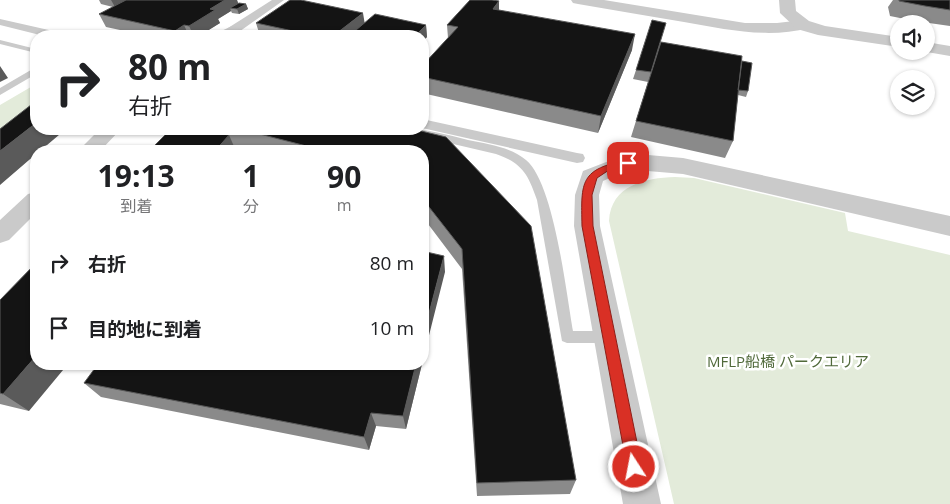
<!DOCTYPE html>
<html lang="ja">
<head>
<meta charset="utf-8">
<style>
	body { margin:0; font-family:"Open Sans","Noto Sans JP",sans-serif; background:#f2f2f2; color:#202124; height:100vh; display:flex; flex-direction:column; font-size:19px; white-space:nowrap }
	* { box-sizing:border-box; margin:0 }
	p { font-size:16px; color:#757577 }
	.icon { flex:none; width:28px; height:28px; fill:none; stroke:currentColor; stroke-width:2; stroke-linecap:round; stroke-linejoin:round }
	.map { position:relative; flex:1; overflow:hidden }
	.side { position:absolute; left:30px; top:145px; width:399px; height:225px; display:flex; flex-direction:column; background:#fff; border-radius:20px; box-shadow:0 1px 4px #0004 }
	.side>* { flex:none }
	.banner { position:absolute; left:30px; top:30px; width:399px; height:105px; border-radius:20px; box-shadow:0 1px 4px #0004; background:#fff; color:#202124; overflow:hidden }
	.controls { position:absolute; left:890px; top:15px; display:grid; gap:10px }
	.controls a { display:grid; place-items:center; width:45px; height:45px; border-radius:50%; background:#fff; box-shadow:0 1px 4px #0004; font-size:25px }
	.pin { position:absolute; display:grid; place-items:center; width:42px; height:42px; color:#fff; margin:-21px; border-radius:10px; box-shadow:0 2px 8px #0006 }
	.me { position:absolute; width:55px; margin:-28px; rotate:349deg; stroke-linejoin:round; filter:drop-shadow(0 0 4px #0008) }
	.turn { display:flex; align-items:center; gap:18px; height:105px; padding:0 15px; font-size:22px }
	.turn .icon { width:65px; height:65px; stroke-width:2.5 }
	.turn b { display:block; font-size:35px; line-height:42px }
	.eta { display:flex; justify-content:space-evenly; align-items:center; height:85px; text-align:center }
	.eta b { font-size:30px; font-weight:700; line-height:35px }
	ul { padding:0; list-style:none }
	li { display:flex; align-items:center; gap:15px; height:65px; padding:0 15px }
	li div { flex:1 }
	li b { display:block; font-size:19px }
	li em { font-style:normal }
	.map>svg:first-child { display:block }
</style>
</head>
<body>
<div class="map">
<svg width="950" height="504" viewBox="0 0 950 504">
	<rect width="100%" height="100%" fill="#fff"/>
	<path fill="#e3ebda" d="M 36,84 L 36,129 L 0,161 L 0,105 Z
		M 675,177 L 694,178 L 845,213 L 848,231 L 950,255 L 950,504 L 674,504 L 609,221 C 611,185 645,178 675,177 Z"/>
	<g fill="none" stroke-linecap="round" stroke-linejoin="round">
		<path fill="#cacaca" fill-rule="evenodd" d="M 0,40 L 36,49 L 36,53 L 0,44 Z
			M 36,67 L 36,74 L 0,95 L 0,88 Z
			M 397,129 C 421,127 445,134 468,140 C 487,144 511,147 526,160 C 554,183 566,292 573,331 L 609,331 L 614,333 L 616,337 L 614,341 L 609,343 L 567,343 L 562,341 L 537,200 C 528,174 522,163 496,154 L 402,132 Z"/>
		<path fill="#cacaca" fill-rule="evenodd" d="M 272,0 L 284,0 L 236,34 L 228,34 L 226,31 L 228,28 Z
			M 0,19 L 62,33 L 64,36 L 44,36 L 0,25 Z
			M 422,119 L 577,153 L 583,154 L 585,158 L 583,162 L 577,163 L 422,128 Z"/>
		<path fill="#cacaca" fill-rule="evenodd" d="M 571,0 L 604,0 L 745,23 L 777,23 L 803,20 L 809,22 L 811,25 L 809,28 C 767,39 725,29 684,22 C 648,16 613,10 578,4 L 573,3 Z
			M 232,26 L 238,28 L 240,31 C 235,39 223,37 215,36 L 217,33 Z
			M 100,129 L 121,129 L 100,151 L 78,151 Z
			M 36,192 L 36,213 L 9,240 L 0,243 L 0,220 L 28,194 Z"/>
		<path fill="#cacaca" fill-rule="evenodd" d="M 779,0 L 795,0 L 796,11 L 809,21 L 825,26 L 899,37 L 899,47 L 818,35 L 797,29 L 780,13 Z
			M 926,42 L 950,46 L 950,56 L 921,51 L 926,51 Z
			M 648,155 L 683,158 L 950,216 L 950,236 L 683,174 L 636,170 L 621,173 L 603,181 L 599,195 L 600,226 L 661,504 L 623,504 L 574,226 L 575,195 L 583,171 L 614,159 Z"/>
	</g>
	<path fill="#8a8a8a" d="M 99,0 L 237,0 L 238,3 L 246,4 L 248,9 L 239,14 L 232,13 L 231,11 L 218,19 L 220,23 L 199,36 L 148,36 L 106,27 L 99,14 L 113,7 L 101,4 Z
		M 893,0 L 950,0 L 950,26 L 915,21 L 890,16 L 888,7 Z
		M 499,10 L 632,50 L 598,133 L 422,93 L 422,66 L 448,38 L 447,25 Z
		M 256,23 L 364,23 L 426,25 L 427,37 L 422,42 L 422,36 L 260,36 Z
		M 661,42 L 742,61 L 748,91 L 746,97 L 738,95 L 733,141 L 725,158 L 631,137 L 648,82 L 633,79 L 636,70 Z
		M 189,129 L 413,129 L 576,480 L 570,494 L 477,496 L 462,269 L 422,216 L 422,151 L 254,151 L 233,146 Z
		M 0,300 L 29,411 L 0,404 Z
		M 422,364 L 406,429 L 376,426 L 369,450 L 101,397 L 84,383 Z"/>
	<path fill="#5a5a5a" d="M 111,0 L 128,0 L 115,7 Z
		M 225,0 L 237,0 L 239,6 L 230,8 L 231,11 L 218,19 L 220,23 L 199,36 L 194,36 L 189,26 L 210,9 Z
		M 499,1 L 499,16 L 493,9 Z
		M 246,4 L 248,9 L 239,14 L 237,9 Z
		M 363,13 L 365,25 L 352,36 L 333,36 Z
		M 184,25 L 189,36 L 178,36 L 175,31 Z
		M 426,25 L 427,37 L 422,42 L 422,36 L 415,36 Z
		M 635,34 L 632,50 L 598,133 L 601,116 Z
		M 0,66 L 8,78 L 0,82 Z
		M 36,123 L 36,129 L 66,129 L 40,151 L 36,151 L 36,154 L 0,185 L 0,151 Z
		M 229,135 L 236,151 L 215,151 Z
		M 444,256 L 445,272 L 422,363 L 422,340 Z
		M 36,356 L 36,364 L 68,364 L 29,411 L 3,394 Z
		M 416,364 L 422,364 L 406,429 L 403,416 Z
		M 371,413 L 376,426 L 369,450 L 364,437 Z"/>
	<path fill="#141414" stroke="#5a5a5a" d="M 126,0 L 225,0 L 210,9 L 215,10 L 189,26 L 184,25 L 175,31 L 99,14 Z
		M 290,0 L 301,0 L 363,13 L 333,36 L 316,36 L 256,23 Z
		M 470,0 L 492,0 L 499,1 L 493,9 L 635,34 L 601,116 L 422,77 L 422,66 L 458,27 L 447,25 Z
		M 899,0 L 950,0 L 950,10 L 925,6 L 899,1 Z
		M 239,3 L 246,4 L 237,9 L 230,8 Z
		M 375,14 L 426,25 L 415,36 L 349,36 Z
		M 652,20 L 666,23 L 651,72 L 636,70 Z
		M 661,42 L 742,56 L 733,141 L 636,121 Z
		M 742,61 L 752,63 L 748,91 L 738,90 Z
		M 36,101 L 36,123 L 0,151 L 0,129 Z
		M 171,129 L 187,129 L 229,135 L 215,151 L 149,151 Z
		M 240,129 L 413,129 L 446,137 L 531,226 L 576,480 L 477,483 L 462,249 L 422,198 L 422,151 L 326,151 Z
		M 422,251 L 444,256 L 422,340 Z
		M 36,263 L 36,356 L 3,394 L 0,393 L 0,300 Z
		M 98,364 L 416,364 L 403,416 L 371,413 L 364,437 L 84,383 Z"/>
	<path fill="#d93025" stroke="#8d1f18" d="M 628,160 L 633,163 L 632,165 L 609,170 L 597,178 L 592,195 L 593,226 L 642,467 L 640,472 L 634,475 L 629,472 L 627,467 L 582,226 C 581,181 580,169 628,160 Z"/>
	<g text-anchor="middle" dominant-baseline="central" stroke-width="5" stroke-linejoin="round" paint-order="stroke">
		<g font-size="15" fill="#50693a" stroke="#fff">
			<text x="788" y="361">MFLP船橋 パークエリア</text>
		</g>
	</g>
</svg>
<div class="controls">
<a><svg class="icon" aria-label="sound" viewBox="0 0 24 24"><path d="M4 9h4l5-4v14l-5-4H4zM17 9q2 3 0 6"/></svg></a>
<a><svg class="icon" aria-label="layers" viewBox="0 0 24 24"><path d="M12 4l9 5-9 5-9-5zM3 14l9 5 9-5"/></svg></a>
</div>
<div class="pin" style="left:628px;top:163px;background:#d93025"><svg class="icon" aria-label="arrive" viewBox="0 0 24 24"><path d="M6 21V4h12l-3 4 3 4H6"/></svg></div>
<svg class="me" style="left:634px;top:467px" viewBox="-20 -20 40 40"><circle r="17" fill="#d93025" stroke="#fff" stroke-width="3"/><path d="M0-11L8 9 0 5-8 9z" fill="#fff"/></svg>
<div class="banner">
<div class="turn"><svg class="icon" aria-label="right" viewBox="0 0 24 24"><path d="M7 20v-9h11M14 6l5 5-5 5"/></svg><div><b>80 m</b>右折</div></div>
</div>
<section class="side">
<div class="eta">
<div><b>19:13</b><p>到着</p></div>
<div><b>1</b><p>分</p></div>
<div><b>90</b><p>m</p></div>
</div>
<ul>
<li><svg class="icon" aria-label="right" viewBox="0 0 24 24"><path d="M7 20v-9h11M14 6l5 5-5 5"/></svg><div><b>右折</b></div><em>80 m</em></li>
<li><svg class="icon" aria-label="arrive" viewBox="0 0 24 24"><path d="M6 21V4h12l-3 4 3 4H6"/></svg><div><b>目的地に到着</b></div><em>10 m</em></li>
</ul>
</section>
</div>
</body>
</html>
